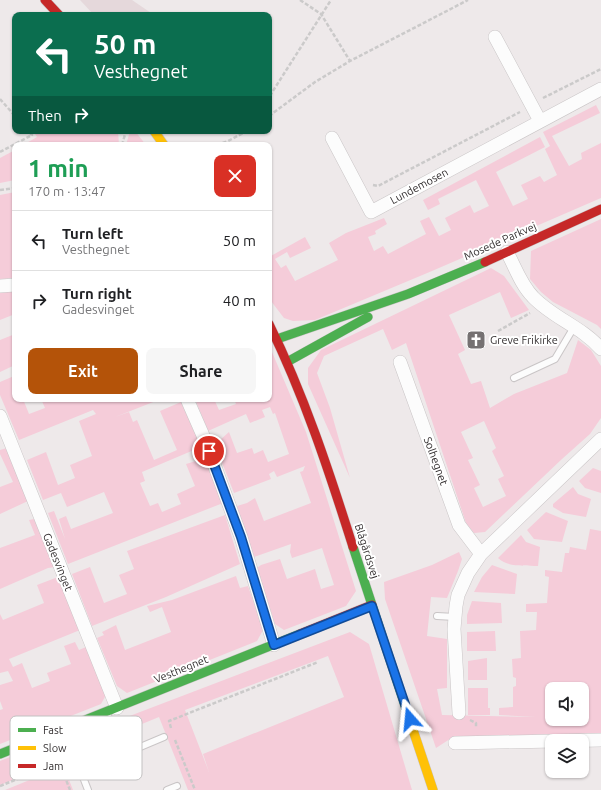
<!DOCTYPE html>
<html lang="en">
<head>
<meta charset="utf-8">
<style>
	body { margin:0; font-family:Ubuntu,sans-serif; background:#f6f6f6; color:#202124; height:100vh; display:flex; flex-direction:column; font-size:15px; white-space:nowrap }
	* { box-sizing:border-box; margin:0 }
	p { font-size:13px; color:#757577 }
	.icon { flex:none; width:22px; height:22px; fill:none; stroke:currentColor; stroke-width:2; stroke-linecap:round; stroke-linejoin:round }
	.map { position:relative; flex:1; overflow:hidden }
	.details { position:absolute; left:12px; top:142px; width:260px; height:260px; display:flex; flex-direction:column; background:#fff; border-radius:8px; box-shadow:0 1px 3px #0004 }
	.details>* { flex:none }
	.hud { position:absolute; left:12px; top:12px; width:260px; height:122px; border-radius:8px; box-shadow:0 1px 3px #0004; background:#0b6e4f; color:#fff; overflow:hidden }
	.buttons { position:absolute; left:545px; top:682px; display:grid; gap:8px }
	.buttons a { display:grid; place-items:center; width:44px; height:44px; border-radius:8px; background:#fff; box-shadow:0 1px 3px #0004; font-size:20px }
	.pin { position:absolute; display:grid; place-items:center; width:34px; height:34px; color:#fff; margin:-17px; border:2px solid #fff; border-radius:50%; box-shadow:0 1px 4px #0007 }
	.me { position:absolute; width:44px; margin:-22px; rotate:342deg; stroke-linejoin:round; filter:drop-shadow(0 0 3px #0008) }
	.turn { display:flex; align-items:center; gap:14px; height:84px; padding:0 16px; font-size:18px }
	.turn .icon { width:52px; height:52px; stroke-width:2.5 }
	.turn b { display:block; font-size:28px; line-height:34px }
	.then { display:flex; align-items:center; height:38px; padding:0 16px; background:#0003; gap:8px; font-size:15px }
	.round { display:grid; place-items:center; flex:none; width:42px; height:42px; border-radius:8px; background:#f6f6f6 }
	.overview { display:flex; align-items:center; justify-content:space-between; height:68px; padding:0 16px }
	h1 { font-size:24px; font-weight:700; line-height:30px; color:#1e9e55 }
	.cta { display:flex; gap:8px; margin-top:auto; padding:8px 16px }
	.cta a { flex:1; height:46px; border-radius:8px; background:#b45309; color:#fff; font-size:16px; font-weight:700; line-height:46px; text-align:center }
	.cta a+a { background:#f6f6f6; color:#202124 }
	ul { padding:0; list-style:none }
	li { display:flex; align-items:center; gap:12px; height:60px; padding:0 16px; border-top:1px solid #e0e0e0 }
	li div { flex:1 }
	li b { display:block; font-size:15px }
	li em { font-style:normal }
	.map>svg:first-child { display:block }
</style>
</head>
<body>
<div class="map">
<svg width="601" height="790" viewBox="0 0 601 790">
	<rect width="100%" height="100%" fill="#eee9ea"/>
	<path fill="#e5d8db" d="M 80,0 L 132,0 L 154,15 L 94,15 Z"/>
	<path fill="#f5ccd9" fill-rule="evenodd" d="M 596,105 L 600,113 L 552,136 L 569,166 L 582,159 L 581,153 L 601,143 L 601,198 L 432,271 L 315,320 L 293,321 L 284,318 L 274,305 L 269,298 L 269,257 L 305,237 L 311,248 L 290,258 L 287,252 L 275,259 L 281,268 L 286,265 L 295,281 L 338,260 L 329,243 L 346,233 L 384,218 L 387,224 L 375,231 L 376,234 L 368,237 L 374,251 L 383,246 L 388,254 L 426,234 L 420,221 L 429,217 L 439,236 L 451,230 L 445,218 L 470,205 L 474,213 L 489,206 L 476,180 L 438,199 L 440,204 L 428,210 L 423,200 L 540,137 L 545,147 L 496,172 L 513,206 L 528,199 L 521,185 L 540,176 L 544,182 L 557,175 L 545,149 L 550,146 L 543,132 Z
		M 33,131 L 118,131 L 119,145 L 23,145 L 37,137 Z
		M 130,131 L 135,131 L 146,145 L 126,145 Z
		M 15,150 L 15,180 L 0,183 L 0,158 Z
		M 15,192 L 15,214 L 12,214 L 15,254 L 15,278 L 0,279 L 0,195 Z
		M 601,219 L 601,329 L 597,325 L 553,302 L 541,292 L 530,279 L 531,251 Z
		M 491,268 L 504,276 L 529,310 L 511,318 L 500,292 L 449,315 L 465,350 L 458,354 L 471,384 L 481,381 L 490,408 L 514,394 L 567,373 L 578,340 L 591,350 L 601,366 L 601,418 L 590,434 L 562,459 L 485,532 L 474,533 L 466,523 L 406,343 L 392,350 L 383,329 L 324,356 L 317,373 L 330,408 L 350,478 L 308,384 L 308,368 L 321,350 ZM 484,421 L 496,448 L 492,451 L 504,476 L 498,479 L 506,496 L 483,507 L 474,488 L 480,485 L 468,460 L 473,458 L 461,432 Z
		M 15,289 L 15,314 L 0,320 L 0,292 Z
		M 15,334 L 15,365 L 0,372 L 0,340 Z
		M 269,345 L 306,432 L 356,591 L 346,606 L 284,630 L 275,624 L 257,568 L 261,565 L 280,559 L 287,579 L 315,569 L 321,589 L 334,585 L 322,548 L 292,558 L 290,552 L 291,544 L 254,557 L 237,506 L 247,503 L 255,498 L 264,521 L 311,503 L 300,472 L 303,471 L 305,466 L 277,477 L 274,471 L 269,474 L 271,479 L 234,493 L 213,440 L 220,440 L 229,432 L 237,453 L 252,448 L 254,454 L 263,450 L 268,462 L 289,454 L 275,413 L 273,414 L 270,407 L 262,410 L 265,417 L 250,423 L 246,414 L 208,431 L 195,399 L 214,399 L 219,410 L 236,404 L 234,399 L 269,399 Z
		M 14,376 L 15,380 L 15,399 L 23,399 L 29,414 L 45,408 L 41,399 L 161,399 L 115,417 L 129,412 L 133,422 L 137,420 L 154,460 L 177,450 L 160,411 L 181,402 L 201,447 L 142,472 L 145,481 L 140,483 L 150,506 L 158,503 L 162,512 L 181,504 L 177,494 L 195,486 L 186,464 L 206,458 L 223,503 L 68,564 L 48,513 L 54,511 L 65,539 L 59,519 L 66,516 L 71,529 L 113,513 L 104,492 L 67,507 L 61,493 L 43,500 L 27,460 L 46,452 L 58,485 L 75,478 L 70,465 L 92,456 L 79,421 L 96,414 L 93,410 L 19,440 L 0,395 L 0,382 Z
		M 7,448 L 28,501 L 0,514 L 0,487 L 13,482 L 0,454 L 0,450 Z
		M 593,468 L 601,471 L 601,493 L 585,488 L 579,481 Z
		M 573,487 L 578,494 L 591,499 L 586,517 L 563,513 L 553,507 L 553,504 Z
		M 546,512 L 568,521 L 562,542 L 534,539 L 527,530 Z
		M 225,515 L 240,564 L 166,597 L 92,626 L 72,574 L 90,567 L 104,603 L 127,594 L 119,575 L 134,569 L 127,551 Z
		M 34,519 L 55,567 L 48,568 L 0,589 L 0,548 L 35,535 L 29,520 Z
		M 590,529 L 601,531 L 601,733 L 453,737 L 436,748 L 385,599 L 384,582 L 432,565 L 459,552 L 462,559 L 458,571 L 447,598 L 431,597 L 427,636 L 447,639 L 447,688 L 437,689 L 442,715 L 536,717 L 499,715 L 499,708 L 513,707 L 513,687 L 516,686 L 516,678 L 513,677 L 512,659 L 521,658 L 520,631 L 536,630 L 537,612 L 526,612 L 526,604 L 547,603 L 549,577 L 545,576 L 545,570 L 562,572 L 565,553 L 569,553 L 570,547 L 586,550 ZM 552,689 L 582,689 L 582,719 L 552,719 Z
		M 521,535 L 526,542 L 540,547 L 538,566 C 525,565 509,568 498,558 Z
		M 492,565 L 517,574 L 515,594 L 474,592 L 482,577 Z
		M 236,576 L 240,588 L 248,586 L 263,630 L 257,641 L 127,693 L 117,686 L 97,638 L 104,635 L 102,632 L 116,625 L 125,650 L 171,632 L 162,607 L 150,612 L 147,606 L 172,600 Z
		M 58,577 L 80,630 L 9,659 L 13,667 L 22,663 L 32,688 L 50,681 L 47,673 L 71,664 L 64,646 L 75,642 L 79,650 L 86,647 L 106,695 L 101,704 L 0,744 L 0,710 L 3,709 L 0,701 L 0,685 L 13,681 L 8,671 L 0,673 L 0,614 L 3,620 L 44,603 L 37,585 Z
		M 472,601 L 501,603 L 502,623 L 467,624 L 467,615 Z
		M 495,631 L 496,651 L 467,651 L 467,632 Z
		M 350,632 L 369,644 L 412,790 L 188,790 L 159,717 L 120,733 L 127,717 ZM 328,656 L 344,697 L 203,754 L 209,772 L 185,710 Z
		M 487,658 L 487,680 L 468,680 L 468,661 Z
		M 468,688 L 488,688 L 488,708 L 490,708 L 490,715 L 468,715 Z
		M 99,721 L 105,738 L 60,757 L 73,790 L 5,790 L 37,777 L 35,772 L 0,785 L 0,761 Z"/>
	<g fill="none" stroke-linecap="round" stroke-linejoin="round">
		<g stroke="#c9c5c6" stroke-width="8">
			<path id="lane" d="M 514,378 L 555,359 L 574,327
				M 437,616 L 455,617
				M 107,713 L 123,754
				M 88,790 L 81,772 L 164,737
				M 167,790 L 177,786"/>
		</g>
		<g stroke="#c9c5c6" stroke-width="14">
			<path id="street" d="M 495,37 L 540,121
				M 332,138 L 371,212 L 601,89
				M 507,252 C 515,267 521,285 533,297 C 553,318 582,327 601,349
				M 0,286 L 15,285
				M 400,362 L 459,525 L 481,554
				M 187,399 L 205,440 L 241,537 L 274,645
				M 0,416 L 117,708
				M 459,713 L 454,629 L 456,606 L 458,595 L 468,573 L 481,554 L 601,439
				M 455,743 L 601,740"/>
		</g>
		<g stroke="#c9c5c6" stroke-width="10">
			<path id="fast" d="M 277,339 L 408,294 L 485,262
				M 287,362 L 368,317
				M 353,547 L 413,730
				M 0,754 L 300,634"/>
		</g>
		<g stroke="#c9c5c6" stroke-width="10">
			<path id="slow" d="M 154,131 L 164,145
				M 413,730 L 433,790"/>
		</g>
		<g stroke="#c9c5c6" stroke-width="10">
			<path id="jam" d="M 45,0 L 59,15
				M 485,262 L 601,209
				M 269,324 C 304,395 329,471 353,547
				M 300,634 L 372,605"/>
		</g>
		<path stroke="#cbcaca" stroke-width="2.5" stroke-dasharray="4 2" stroke-linecap="butt" d="M 300,0 L 321,14 L 350,61
			M 269,95 L 271,94 L 331,0
			M 543,98 L 601,69
			M 0,99 L 15,116
			M 269,116 L 315,82 L 350,61 L 468,0
			M 122,145 L 126,131
			M 217,145 L 228,141 L 247,131
			M 0,152 L 32,135 L 28,131
			M 373,185 L 378,186 L 520,112
			M 0,190 L 15,188
			M 498,331 L 530,313
			M 470,720 L 476,723 L 476,728
			M 171,728 L 169,721 L 318,662
			M 175,740 L 195,790
			M 0,786 L 59,762 L 70,790"/>
		<use href="#lane" stroke="#fcfcfc" stroke-width="6"/>
		<use href="#street" stroke="#fcfcfc" stroke-width="13"/>
		<use href="#fast" stroke="#4caf50" stroke-width="9"/>
		<use href="#slow" stroke="#ffc107" stroke-width="9"/>
		<use href="#jam" stroke="#c62828" stroke-width="9"/>
	</g>
	<g fill="none" stroke-linecap="round" stroke-linejoin="round">
		<g stroke="#114b97" stroke-width="10">
			<path id="route" d="M 209,451 L 241,537 L 274,645 L 372,606 L 410,719"/>
		</g>
		<use href="#route" stroke="#1a73e8" stroke-width="7"/>
	</g>
	<defs>
		<g id="church-square" transform="scale(1)"><rect x="-9" y="-9" width="18" height="18" rx="4" fill="#757172" stroke="#fff"/><path d="M-1.2-6h2.4v3.5h3.3v2.4h-3.3V6h-2.4V-.1h-3.3v-2.4h3.3Z" fill="#fff"/></g>
	</defs>
	<g fill-rule="evenodd">
		<use href="#church-square" x="476" y="340"/>
	</g>
	<g text-anchor="middle" dominant-baseline="central" stroke-width="4" stroke-linejoin="round" paint-order="stroke">
		<g font-size="11" fill="#343031" stroke="#fff">
			<text transform="translate(419 186) rotate(-28)">Lundemosen</text>
			<text transform="translate(500 241) rotate(-24)">Mosede Parkvej</text>
			<text transform="translate(436 461) rotate(70)">Solhegnet</text>
			<text transform="translate(367 551) rotate(72)">Blågårdsvej</text>
			<text transform="translate(58 562) rotate(68)">Gadesvinget</text>
			<text transform="translate(181 669) rotate(-22)">Vesthegnet</text>
		</g>
		<g font-size="11" fill="#343031" stroke="#fff" text-anchor="start">
			<text x="490" y="340">Greve Frikirke</text>
		</g>
	</g>
	<rect x="10" y="716" width="132" height="64" rx="6" fill="#fff" stroke="#c2c1c1" stroke-width="1"/>
	<rect x="18" y="728" width="18" height="4" fill="#4caf50"/>
	<rect x="18" y="746" width="18" height="4" fill="#ffc107"/>
	<rect x="18" y="764" width="18" height="4" fill="#c62828"/>
	<g font-size="11" fill="#343031">
		<text x="43" y="734">Fast</text>
		<text x="43" y="752">Slow</text>
		<text x="43" y="770">Jam</text>
	</g>
</svg>
<div class="buttons">
<a><svg class="icon" aria-label="sound" viewBox="0 0 24 24"><path d="M4 9h4l5-4v14l-5-4H4zM17 9q2 3 0 6"/></svg></a>
<a><svg class="icon" aria-label="layers" viewBox="0 0 24 24"><path d="M12 4l9 5-9 5-9-5zM3 14l9 5 9-5"/></svg></a>
</div>
<div class="pin" style="left:209px;top:451px;background:#d93025"><svg class="icon" aria-label="arrive" viewBox="0 0 24 24"><path d="M6 21V4h12l-3 4 3 4H6"/></svg></div>
<svg class="me" style="left:410px;top:719px" viewBox="-20 -20 40 40"><path d="M0-17L14 15 0 8-14 15z" fill="#1a73e8" stroke="#fff" stroke-width="4"/></svg>
<div class="hud">
<div class="turn"><svg class="icon" aria-label="left" viewBox="0 0 24 24"><path d="M17 20v-9H6M10 6l-5 5 5 5"/></svg><div><b>50 m</b>Vesthegnet</div></div>
<div class="then">Then<svg class="icon" aria-label="right" viewBox="0 0 24 24"><path d="M7 20v-9h11M14 6l5 5-5 5"/></svg></div>
</div>
<section class="details">
<div class="overview"><div><h1>1 min</h1><p>170 m · 13:47</p></div><a class="round" style="background:#d93025;color:#fff"><svg class="icon" aria-label="close" viewBox="0 0 24 24"><path d="M6 6l12 12M18 6L6 18"/></svg></a></div>
<ul>
<li><svg class="icon" aria-label="left" viewBox="0 0 24 24"><path d="M17 20v-9H6M10 6l-5 5 5 5"/></svg><div><b>Turn left</b><p>Vesthegnet</p></div><em>50 m</em></li>
<li><svg class="icon" aria-label="right" viewBox="0 0 24 24"><path d="M7 20v-9h11M14 6l5 5-5 5"/></svg><div><b>Turn right</b><p>Gadesvinget</p></div><em>40 m</em></li>
</ul>
<div class="cta"><a>Exit</a><a>Share</a></div>
</section>
</div>
</body>
</html>
